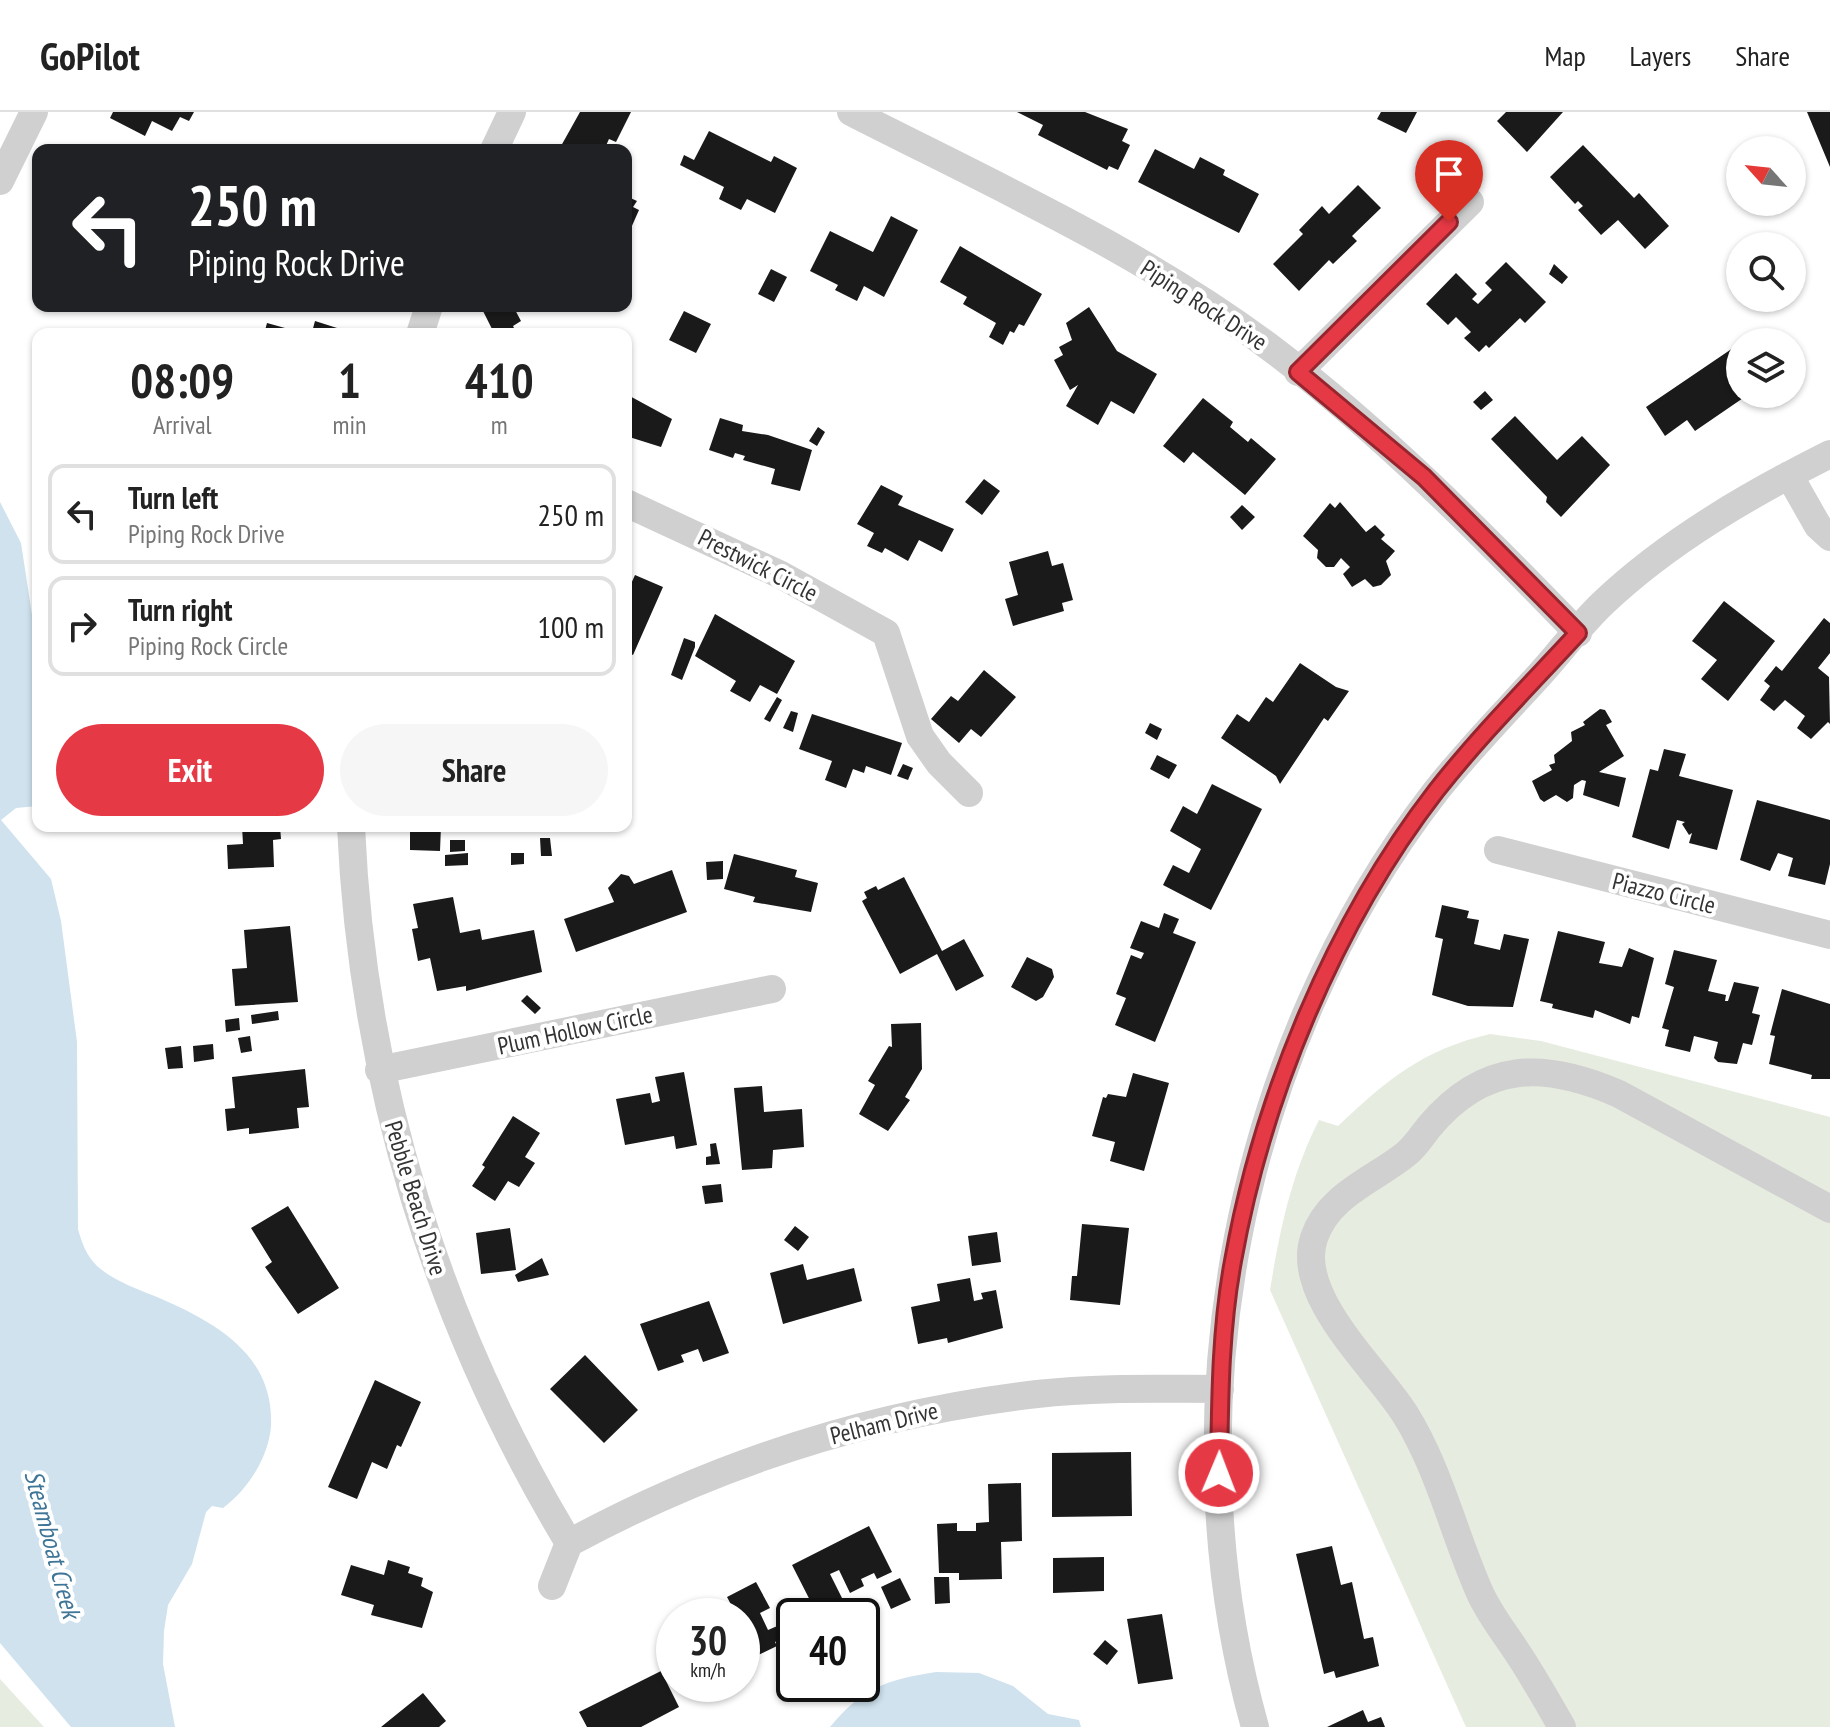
<!DOCTYPE html>
<html lang="en">
<head>
<meta charset="utf-8">
<style>
	body { margin:0; font-family:"PT Sans Narrow",sans-serif; background:#f6f6f6; color:#222; height:100vh; display:flex; flex-direction:column; font-size:30px; white-space:nowrap }
	* { box-sizing:border-box; margin:0 }
	p { font-size:26px; color:#767676 }
	.icon { flex:none; width:44px; height:44px; fill:none; stroke:currentColor; stroke-width:2; stroke-linecap:round; stroke-linejoin:round }
	.map { position:relative; flex:1; overflow:hidden }
	.panel { position:absolute; left:32px; top:216px; width:600px; height:504px; display:flex; flex-direction:column; background:#fff; border-radius:16px; box-shadow:0 2px 6px #0004 }
	.panel>* { flex:none }
	.guide { position:absolute; left:32px; top:32px; width:600px; height:168px; border-radius:16px; box-shadow:0 2px 6px #0004; background:#202124; color:#fff; overflow:hidden }
	.needle { width:52px; rotate:297deg }
	.controls { position:absolute; left:1726px; top:24px; display:grid; gap:16px }
	.controls a { display:grid; place-items:center; width:80px; height:80px; border-radius:50%; background:#fff; box-shadow:0 2px 6px #0004; font-size:40px }
	.speed { position:absolute; left:656px; top:1486px; display:flex; gap:16px; font-size:40px; font-weight:700; text-align:center }
	.speed>* { display:grid; place-content:center; width:104px; height:104px; border-radius:50%; background:#fff; box-shadow:0 2px 6px #0004; line-height:1 }
	.speed small { font-size:20px; font-weight:400 }
	.speed .limit { border:4px solid #111; border-radius:12px; background:#fff; color:#111 }
	.pin { position:absolute; display:grid; place-items:center; width:68px; height:68px; color:#fff; margin:-82px -34px; border-radius:50% 50% 50% 0; rotate:-45deg; box-shadow:0 0 8px #0007 }
	.pin .icon { rotate:45deg }
	.me { position:absolute; width:88px; margin:-44px; rotate:1deg; stroke-linejoin:round; filter:drop-shadow(0 0 6px #0008) }
	.turn { display:flex; align-items:center; gap:28px; height:168px; padding:0 24px; font-size:36px }
	.turn .icon { width:104px; height:104px; stroke-width:2.5 }
	.turn b { display:block; font-size:56px; line-height:68px }
	.eta { display:flex; justify-content:space-evenly; align-items:center; height:136px; text-align:center }
	.eta b { font-size:48px; font-weight:700; line-height:56px }
	.primary-button { display:flex; gap:16px; margin-top:auto; padding:16px 24px }
	.primary-button a { flex:1; height:92px; border-radius:48px; background:#e63946; color:#fff; font-size:32px; font-weight:700; line-height:92px; text-align:center }
	.primary-button a+a { background:#f6f6f6; color:#222 }
	ul { padding:0; list-style:none }
	li { display:flex; align-items:center; gap:24px; height:100px; margin:0 16px 12px; padding:0 8px; border:4px solid #e0e0e0; border-radius:16px }
	li div { flex:1 }
	li b { display:block; font-size:30px }
	li em { font-style:normal }
	header { display:flex; align-items:center; gap:48px; box-sizing:border-box; height:112px; padding:0 40px; background:#fff; border-bottom:2px solid #e0e0e0 }
	header strong { font-size:38px }
	nav { display:flex; gap:44px; margin-inline-start:auto; font-size:28px }
	.map>svg:first-child { display:block }
</style>
</head>
<body>
<header>
<strong>GoPilot</strong>
<nav><a>Map</a><a>Layers</a><a>Share</a></nav>
</header>
<div class="map">
<svg width="1830" height="1615" viewBox="0 0 1830 1615">
	<rect width="100%" height="100%" fill="#fff"/>
	<path fill="#e6ecdf" d="M 1490,922 L 1541,929 L 1830,1005 L 1830,1615 L 1466,1615 L 1270,1178 C 1280,1118 1291,1063 1319,1008 L 1338,1014 C 1388,967 1422,938 1490,922 Z
		M 0,1567 L 44,1615 L 0,1615 Z"/>
	<path fill="#cfe2ee" d="M 0,390 L 21,431 L 38,542 L 38,694 L 16,696 L 1,708 L 51,767 L 61,809 L 77,930 L 78,1117 C 82,1131 86,1143 97,1154 C 114,1169 137,1177 157,1185 C 215,1210 274,1242 271,1314 C 269,1344 248,1378 223,1396 L 212,1394 L 206,1400 L 192,1452 L 168,1493 L 164,1519 L 163,1552 L 175,1615 L 71,1615 L 0,1531 Z
		M 936,1560 L 979,1561 L 1013,1574 L 1048,1602 L 1079,1608 L 1081,1615 L 830,1615 C 863,1575 887,1568 936,1560 Z"/>
	<path fill="#1a1a1a" d="M 113,0 L 194,0 L 189,9 L 180,5 L 172,19 L 152,9 L 145,24 L 110,6 Z
		M 631,0 L 616,30 L 609,27 L 604,38 L 568,38 L 561,34 L 580,0 Z
		M 1017,0 L 1085,0 L 1128,17 L 1122,29 L 1130,33 L 1118,58 L 1109,54 L 1107,58 L 1038,23 L 1043,13 Z
		M 1381,0 L 1417,0 L 1406,21 L 1377,7 Z
		M 1506,0 L 1563,0 L 1527,40 L 1497,9 Z
		M 1807,0 L 1830,0 L 1830,55 Z
		M 709,19 L 771,50 L 774,44 L 797,56 L 775,101 L 747,87 L 741,98 L 719,87 L 724,75 L 680,53 L 684,43 L 694,48 Z
		M 1583,33 L 1634,86 L 1639,81 L 1669,114 L 1645,137 L 1618,108 L 1601,123 L 1578,98 L 1583,94 L 1578,89 L 1575,92 L 1550,65 Z
		M 1155,37 L 1194,57 L 1200,45 L 1225,58 L 1223,63 L 1259,82 L 1239,121 L 1138,70 Z
		M 1358,73 L 1381,96 L 1352,124 L 1357,129 L 1333,152 L 1329,148 L 1299,179 L 1273,152 L 1303,122 L 1299,118 L 1322,94 L 1329,102 Z
		M 626,84 L 637,89 L 633,95 L 639,98 L 631,116 L 626,114 Z
		M 891,104 L 918,118 L 884,185 L 864,174 L 857,189 L 835,178 L 838,173 L 810,159 L 830,119 L 873,140 Z
		M 960,134 L 1042,182 L 1024,214 L 1019,212 L 1014,221 L 1010,219 L 1003,233 L 989,225 L 996,211 L 963,192 L 967,185 L 940,170 Z
		M 1506,150 L 1546,190 L 1525,211 L 1520,206 L 1489,236 L 1486,233 L 1479,240 L 1464,226 L 1471,220 L 1456,205 L 1448,213 L 1426,192 L 1456,161 L 1477,182 L 1472,187 L 1478,192 L 1492,178 L 1485,171 Z
		M 1554,152 L 1568,165 L 1562,172 L 1549,162 Z
		M 771,157 L 787,165 L 774,190 L 758,182 Z
		M 487,194 L 513,194 L 521,209 L 513,214 L 517,222 L 488,222 L 493,219 L 482,197 Z
		M 1089,195 L 1117,239 L 1157,262 L 1134,302 L 1111,289 L 1098,313 L 1066,294 L 1078,273 L 1070,278 L 1054,248 L 1063,243 L 1059,235 L 1072,228 L 1066,211 Z
		M 684,199 L 711,212 L 696,241 L 669,228 Z
		M 315,209 L 356,222 L 264,222 L 267,211 L 303,221 L 304,217 L 312,220 Z
		M 1733,236 L 1740,247 L 1740,282 L 1749,282 L 1695,319 L 1687,308 L 1665,324 L 1646,295 Z
		M 1485,279 L 1493,288 L 1481,298 L 1473,290 Z
		M 626,282 L 672,307 L 661,335 L 626,324 Z
		M 1203,286 L 1233,310 L 1230,315 L 1248,330 L 1251,326 L 1276,347 L 1245,383 L 1193,340 L 1184,351 L 1163,334 Z
		M 1515,304 L 1557,348 L 1582,324 L 1610,353 L 1561,405 L 1546,390 L 1547,385 L 1491,327 Z
		M 720,306 L 743,313 L 742,319 L 768,323 L 812,338 L 800,379 L 771,372 L 775,357 L 743,348 L 745,344 L 735,341 L 733,346 L 709,338 Z
		M 818,315 L 825,320 L 817,334 L 809,329 Z
		M 984,367 L 1000,379 L 982,403 L 965,390 Z
		M 881,373 L 903,384 L 898,393 L 954,417 L 942,440 L 919,428 L 908,449 L 885,436 L 882,441 L 867,434 L 874,421 L 857,412 Z
		M 1340,390 L 1366,420 L 1375,413 L 1385,423 L 1381,427 L 1395,439 L 1386,449 L 1391,463 L 1381,473 L 1373,475 L 1365,467 L 1352,475 L 1343,462 L 1350,455 L 1341,446 L 1334,455 L 1326,455 L 1317,446 L 1318,438 L 1303,424 L 1330,391 L 1335,396 Z
		M 1242,393 L 1255,405 L 1242,418 L 1230,405 Z
		M 1048,439 L 1052,454 L 1063,451 L 1073,488 L 1062,491 L 1064,499 L 1013,514 L 1005,487 L 1018,483 L 1009,450 Z
		M 635,463 L 663,475 L 633,543 L 626,540 L 626,483 Z
		M 1724,489 L 1775,529 L 1728,589 L 1701,567 L 1717,548 L 1692,529 Z
		M 715,502 L 795,549 L 777,582 L 760,573 L 750,590 L 730,579 L 736,569 L 695,544 Z
		M 1824,506 L 1830,511 L 1830,541 L 1818,556 L 1829,565 L 1830,612 L 1828,610 L 1811,627 L 1797,616 L 1805,604 L 1785,588 L 1774,599 L 1760,588 L 1770,574 L 1764,569 L 1776,554 L 1782,559 Z
		M 684,526 L 695,530 L 695,535 L 682,568 L 671,563 Z
		M 1300,551 L 1336,575 L 1349,579 L 1328,609 L 1324,606 L 1280,672 L 1276,664 L 1221,626 L 1237,602 L 1249,610 L 1266,585 L 1273,590 Z
		M 984,558 L 1016,585 L 981,625 L 971,617 L 959,631 L 931,607 L 951,584 L 958,589 Z
		M 777,585 L 782,588 L 770,610 L 764,607 Z
		M 1600,597 L 1605,598 L 1612,610 L 1606,613 L 1624,644 L 1599,660 L 1626,666 L 1619,695 L 1583,683 L 1586,669 L 1582,668 L 1574,673 L 1573,686 L 1567,690 L 1556,683 L 1544,690 L 1540,687 L 1532,669 L 1552,658 L 1549,653 L 1555,651 L 1554,643 L 1572,629 L 1571,620 L 1585,613 L 1583,610 Z
		M 791,599 L 798,601 L 793,620 L 783,616 Z
		M 812,602 L 902,631 L 891,663 L 866,654 L 864,661 L 853,657 L 846,676 L 825,668 L 832,649 L 799,637 Z
		M 1150,611 L 1162,617 L 1157,628 L 1145,621 Z
		M 1664,637 L 1686,642 L 1679,664 L 1733,678 L 1717,738 L 1689,731 L 1692,721 L 1689,723 L 1682,712 L 1685,710 L 1677,708 L 1669,737 L 1632,725 L 1650,657 L 1658,659 Z
		M 1157,643 L 1177,653 L 1169,667 L 1150,657 Z
		M 903,652 L 913,656 L 908,668 L 897,664 Z
		M 1212,672 L 1262,697 L 1211,798 L 1163,773 L 1173,753 L 1189,761 L 1201,737 L 1170,719 L 1183,694 L 1197,702 Z
		M 1757,688 L 1830,708 L 1830,752 L 1825,773 L 1788,764 L 1793,746 L 1778,741 L 1770,759 L 1740,748 Z
		M 242,714 L 280,714 L 281,727 L 273,728 L 274,755 L 228,757 L 227,733 L 243,732 Z
		M 410,714 L 441,714 L 440,739 L 410,738 Z
		M 540,726 L 550,726 L 552,744 L 541,744 Z
		M 450,728 L 465,728 L 465,739 L 450,740 Z
		M 468,741 L 468,753 L 445,754 L 445,743 Z
		M 511,741 L 524,741 L 524,752 L 511,753 Z
		M 734,742 L 797,758 L 795,765 L 818,771 L 811,800 L 753,790 L 755,785 L 724,777 Z
		M 723,749 L 723,767 L 707,768 L 706,750 Z
		M 672,758 L 687,800 L 576,840 L 564,807 L 614,790 L 608,776 L 621,762 L 629,764 L 634,772 Z
		M 904,765 L 942,839 L 964,827 L 984,864 L 956,879 L 937,842 L 900,862 L 862,789 L 867,786 L 864,780 L 876,774 L 878,778 Z
		M 453,785 L 460,821 L 480,817 L 482,828 L 534,818 L 542,860 L 466,879 L 466,874 L 437,879 L 430,846 L 418,849 L 412,817 L 418,816 L 413,792 Z
		M 1442,793 L 1469,799 L 1467,806 L 1479,808 L 1474,832 L 1500,838 L 1504,822 L 1529,827 L 1513,895 L 1468,894 L 1432,883 L 1443,827 L 1435,825 Z
		M 1164,801 L 1179,807 L 1173,821 L 1196,830 L 1155,930 L 1115,913 L 1126,886 L 1116,882 L 1131,843 L 1141,847 L 1144,841 L 1130,836 L 1141,809 L 1159,816 Z
		M 290,814 L 298,890 L 235,894 L 232,857 L 247,856 L 244,818 Z
		M 1558,819 L 1605,830 L 1599,851 L 1622,855 L 1629,836 L 1654,846 L 1639,906 L 1632,904 L 1630,912 L 1595,898 L 1593,906 L 1552,896 L 1553,892 L 1540,889 Z
		M 1674,838 L 1717,848 L 1708,879 L 1726,883 L 1725,889 L 1728,889 L 1734,870 L 1759,875 L 1752,901 L 1760,903 L 1752,933 L 1743,931 L 1737,952 L 1718,950 L 1714,946 L 1718,930 L 1694,924 L 1690,940 L 1665,934 L 1669,918 L 1662,916 L 1674,875 L 1665,872 Z
		M 1027,845 L 1052,857 L 1054,865 L 1043,885 L 1036,889 L 1011,875 Z
		M 1782,877 L 1830,892 L 1830,967 L 1811,967 L 1812,963 L 1769,952 L 1775,924 L 1770,923 Z
		M 527,883 L 541,896 L 535,902 L 521,889 Z
		M 278,899 L 279,908 L 252,912 L 251,903 Z
		M 239,906 L 240,918 L 226,920 L 225,908 Z
		M 921,911 L 922,957 L 905,985 L 910,988 L 888,1019 L 859,1002 L 875,973 L 868,969 L 889,934 L 892,935 L 891,912 Z
		M 250,924 L 252,939 L 241,941 L 238,926 Z
		M 213,932 L 214,947 L 194,950 L 193,934 Z
		M 181,934 L 183,956 L 168,957 L 165,936 Z
		M 305,957 L 309,995 L 297,996 L 299,1016 L 249,1022 L 249,1016 L 227,1019 L 225,997 L 235,996 L 232,965 Z
		M 684,960 L 697,1033 L 676,1037 L 674,1024 L 625,1033 L 616,987 L 650,981 L 652,991 L 660,989 L 655,965 Z
		M 1133,961 L 1169,971 L 1144,1059 L 1110,1049 L 1115,1030 L 1092,1024 L 1103,985 L 1106,986 L 1108,982 L 1126,985 Z
		M 762,974 L 764,1000 L 802,997 L 804,1035 L 773,1038 L 772,1056 L 742,1058 L 734,976 Z
		M 513,1004 L 540,1021 L 525,1045 L 535,1051 L 519,1075 L 508,1069 L 495,1089 L 472,1074 L 485,1055 L 482,1053 Z
		M 716,1031 L 720,1052 L 706,1053 L 706,1045 L 711,1044 L 710,1032 Z
		M 721,1072 L 723,1090 L 705,1092 L 702,1074 Z
		M 288,1094 L 339,1176 L 298,1202 L 265,1155 L 272,1150 L 251,1116 Z
		M 1082,1112 L 1129,1116 L 1120,1193 L 1070,1188 L 1072,1164 L 1077,1164 Z
		M 795,1114 L 809,1125 L 798,1139 L 784,1128 Z
		M 510,1116 L 516,1158 L 481,1162 L 476,1121 Z
		M 997,1120 L 1001,1150 L 972,1154 L 968,1124 Z
		M 542,1146 L 549,1163 L 518,1170 L 515,1163 Z
		M 803,1152 L 807,1168 L 854,1156 L 862,1189 L 783,1212 L 770,1161 Z
		M 970,1166 L 974,1189 L 983,1187 L 981,1181 L 996,1178 L 1003,1216 L 948,1231 L 947,1226 L 918,1232 L 911,1195 L 940,1189 L 937,1172 Z
		M 709,1189 L 729,1241 L 703,1250 L 698,1237 L 681,1243 L 684,1250 L 658,1259 L 640,1212 Z
		M 585,1243 L 638,1298 L 604,1331 L 550,1277 Z
		M 375,1268 L 421,1290 L 401,1335 L 397,1333 L 387,1357 L 372,1350 L 357,1387 L 328,1375 Z
		M 1131,1340 L 1132,1404 L 1052,1405 L 1052,1341 Z
		M 1021,1371 L 1022,1429 L 1001,1430 L 1002,1467 L 959,1468 L 959,1461 L 939,1461 L 937,1412 L 957,1411 L 957,1419 L 976,1419 L 976,1411 L 989,1410 L 988,1372 Z
		M 869,1414 L 892,1460 L 877,1467 L 874,1461 L 861,1467 L 864,1474 L 850,1481 L 839,1458 L 830,1462 L 845,1492 L 818,1504 L 792,1453 Z
		M 1332,1434 L 1341,1473 L 1352,1470 L 1364,1527 L 1373,1525 L 1379,1554 L 1336,1566 L 1334,1559 L 1324,1562 L 1296,1442 Z
		M 1104,1445 L 1104,1479 L 1053,1481 L 1053,1446 Z
		M 388,1448 L 410,1455 L 408,1461 L 423,1466 L 421,1474 L 433,1480 L 422,1516 L 371,1503 L 374,1493 L 341,1483 L 351,1453 L 384,1463 Z
		M 934,1465 L 949,1465 L 950,1491 L 935,1492 Z
		M 900,1466 L 911,1488 L 891,1497 L 881,1475 Z
		M 756,1470 L 770,1496 L 760,1501 L 768,1518 L 782,1512 L 788,1523 L 775,1530 L 777,1534 L 742,1551 L 742,1504 L 737,1504 L 727,1485 Z
		M 1162,1502 L 1173,1567 L 1138,1572 L 1127,1507 Z
		M 1105,1528 L 1118,1539 L 1107,1553 L 1093,1542 Z
		M 661,1559 L 679,1595 L 641,1615 L 587,1615 L 579,1600 Z
		M 423,1581 L 446,1609 L 439,1615 L 381,1615 Z
		M 1363,1598 L 1368,1610 L 1381,1605 L 1385,1615 L 1327,1615 Z"/>
	<g fill="none" stroke-linecap="round" stroke-linejoin="round">
		<path stroke="#d0d0d0" stroke-width="28" d="M 851,0 C 994,73 1143,140 1272,237 C 1383,321 1481,421 1578,521
			M 494,38 L 512,0
			M 0,69 L 34,0
			M 420,222 L 429,194
			M 1298,260 L 1470,90
			M 1789,363 L 1818,414 L 1830,425
			M 626,391 L 781,463 L 886,521 L 920,624 L 939,651 L 969,681
			M 351,714 C 362,970 437,1212 569,1431
			M 1498,738 L 1830,823
			M 379,958 L 772,877
			M 569,1431 C 715,1352 872,1301 1037,1282 C 1098,1275 1159,1277 1220,1277
			M 552,1474 L 569,1431
			M 1255,1615 C 1167,1302 1237,936 1436,679 C 1466,641 1499,607 1532,571 C 1556,546 1577,516 1602,492 C 1667,430 1750,382 1830,342
			M 1562,1615 C 1547,1589 1532,1562 1515,1537 C 1503,1519 1489,1501 1480,1481 C 1454,1423 1439,1356 1405,1302 C 1377,1257 1294,1184 1314,1126 C 1328,1083 1374,1068 1406,1042 C 1415,1035 1422,1024 1429,1015 C 1484,949 1544,949 1619,982 L 1830,1097"/>
	</g>
	<g fill="none" stroke-linecap="round" stroke-linejoin="round">
		<g stroke="#96252e" stroke-width="20">
			<path id="route" d="M 1219,1361 C 1220,1290 1220,1219 1233,1149 C 1262,986 1334,811 1436,679 C 1480,623 1530,573 1578,521 L 1424,365 L 1298,260 L 1449,110"/>
		</g>
		<use href="#route" stroke="#e63946" stroke-width="14"/>
	</g>
	<g text-anchor="middle" dominant-baseline="central" stroke-width="8" stroke-linejoin="round" paint-order="stroke">
		<g font-size="24" fill="#333" stroke="#fff">
			<text transform="translate(1204 193) rotate(33)">Piping Rock Drive</text>
			<text transform="translate(758 453) rotate(27)">Prestwick Circle</text>
			<text transform="translate(1664 781) rotate(14)">Piazzo Circle</text>
			<text transform="translate(575 918) rotate(-12)">Plum Hollow Circle</text>
			<text transform="translate(416 1086) rotate(73)">Pebble Beach Drive</text>
			<text transform="translate(884 1311) rotate(-14)">Pelham Drive</text>
		</g>
		<g font-size="26" font-style="italic" fill="#3f7597" stroke="#fff">
			<text transform="translate(53 1432) rotate(75)">Steamboat Creek</text>
		</g>
	</g>
</svg>
<div class="controls">
<a><svg class="needle" viewBox="-14 -14 28 28"><path d="M0-13l5 13h-10z" fill="#e53935"/><path d="M0 13l5-13h-10z" fill="#767676"/></svg></a>
<a><svg class="icon" aria-label="search" viewBox="0 0 24 24"><circle cx="10" cy="10" r="6"/><path d="M15 15l6 6"/></svg></a>
<a><svg class="icon" aria-label="layers" viewBox="0 0 24 24"><path d="M12 4l9 5-9 5-9-5zM3 14l9 5 9-5"/></svg></a>
</div>
<div class="speed"><div>30<small>km/h</small></div><div class="limit">40</div></div>
<div class="pin" style="left:1449px;top:110px;background:#d93025"><svg class="icon" aria-label="arrive" viewBox="0 0 24 24"><path d="M6 21V4h12l-3 4 3 4H6"/></svg></div>
<svg class="me" style="left:1219px;top:1361px" viewBox="-20 -20 40 40"><circle r="17" fill="#e63946" stroke="#fff" stroke-width="3"/><path d="M0-11L8 9 0 5-8 9z" fill="#fff"/></svg>
<div class="guide">
<div class="turn"><svg class="icon" aria-label="left" viewBox="0 0 24 24"><path d="M17 20v-9H6M10 6l-5 5 5 5"/></svg><div><b>250 m</b>Piping Rock Drive</div></div>
</div>
<section class="panel">
<div class="eta">
<div><b>08:09</b><p>Arrival</p></div>
<div><b>1</b><p>min</p></div>
<div><b>410</b><p>m</p></div>
</div>
<ul>
<li><svg class="icon" aria-label="left" viewBox="0 0 24 24"><path d="M17 20v-9H6M10 6l-5 5 5 5"/></svg><div><b>Turn left</b><p>Piping Rock Drive</p></div><em>250 m</em></li>
<li><svg class="icon" aria-label="right" viewBox="0 0 24 24"><path d="M7 20v-9h11M14 6l5 5-5 5"/></svg><div><b>Turn right</b><p>Piping Rock Circle</p></div><em>100 m</em></li>
</ul>
<div class="primary-button"><a>Exit</a><a>Share</a></div>
</section>
</div>
</body>
</html>
